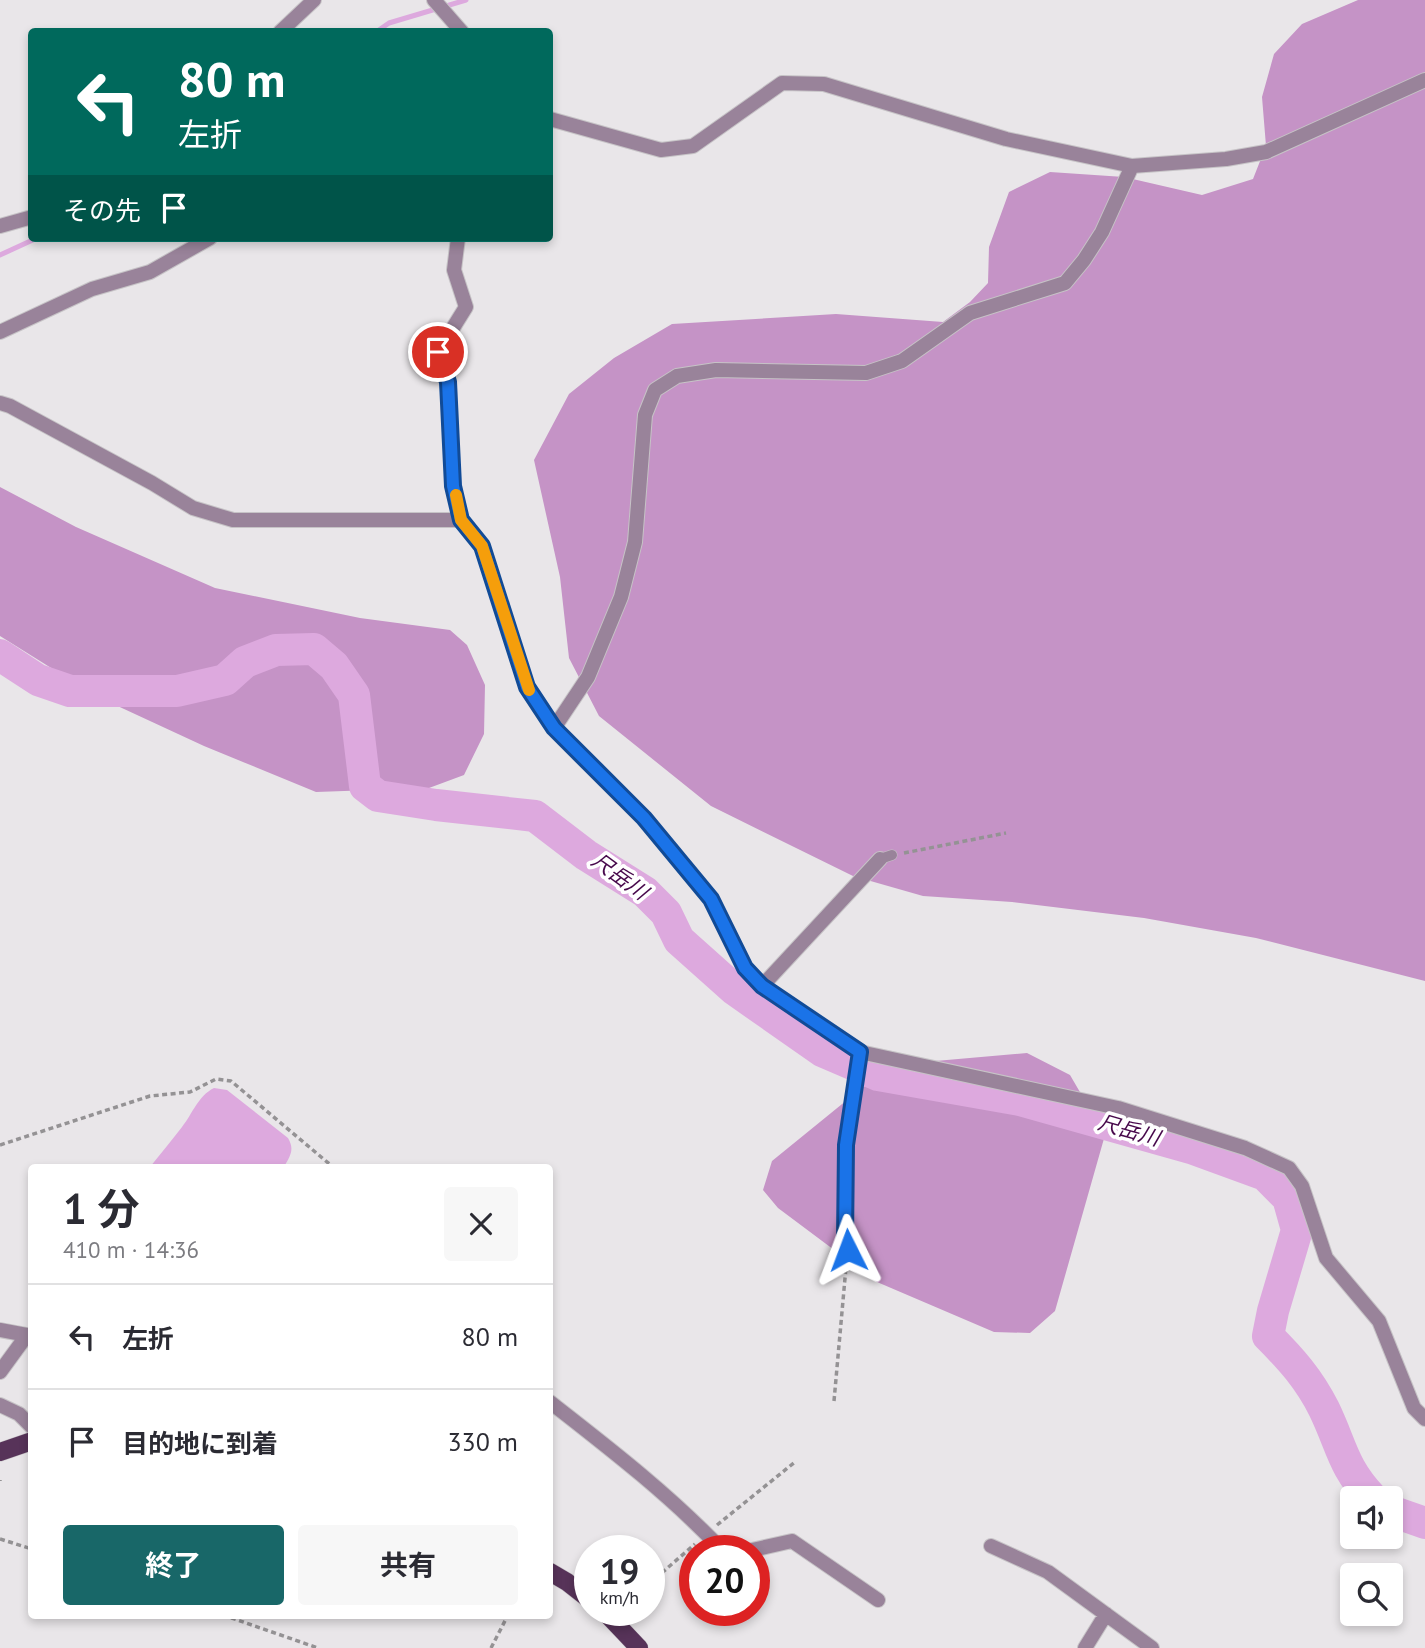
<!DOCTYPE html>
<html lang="ja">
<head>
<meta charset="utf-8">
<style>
	body { margin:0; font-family:"PT Sans","Noto Sans JP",sans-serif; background:#f7f7f7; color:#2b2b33; height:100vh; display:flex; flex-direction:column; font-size:26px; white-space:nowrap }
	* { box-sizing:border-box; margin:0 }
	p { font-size:23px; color:#7c7c81 }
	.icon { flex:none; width:38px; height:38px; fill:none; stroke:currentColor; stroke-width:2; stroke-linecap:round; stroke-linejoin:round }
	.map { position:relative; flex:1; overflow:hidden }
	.details { position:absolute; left:28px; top:1164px; width:525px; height:455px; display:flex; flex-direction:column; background:#fff; border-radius:7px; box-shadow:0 4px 10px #0003 }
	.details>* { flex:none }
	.banner { position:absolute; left:28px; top:28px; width:525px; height:214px; border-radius:7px; box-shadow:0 4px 10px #0003; background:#00695c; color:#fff; overflow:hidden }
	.buttons { position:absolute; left:1340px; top:1486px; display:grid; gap:14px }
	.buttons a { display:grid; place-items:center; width:63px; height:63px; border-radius:7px; background:#fff; box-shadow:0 4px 10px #0003; font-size:35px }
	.speed { position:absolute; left:574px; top:1535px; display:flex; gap:14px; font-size:35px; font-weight:700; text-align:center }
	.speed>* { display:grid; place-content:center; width:91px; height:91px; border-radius:50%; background:#fff; box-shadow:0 4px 10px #0003; line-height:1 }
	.speed small { font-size:18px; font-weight:400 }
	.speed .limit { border:10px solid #d22; background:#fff; color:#111 }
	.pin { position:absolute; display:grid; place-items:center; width:60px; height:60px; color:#fff; margin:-30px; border:4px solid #fff; border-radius:50%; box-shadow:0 2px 7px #0007 }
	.me { position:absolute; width:77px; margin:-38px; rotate:357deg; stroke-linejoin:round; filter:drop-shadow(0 0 5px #0008) }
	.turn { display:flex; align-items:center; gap:24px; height:147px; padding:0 35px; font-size:32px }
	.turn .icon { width:91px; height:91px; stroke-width:2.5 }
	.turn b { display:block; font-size:49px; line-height:60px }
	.then { display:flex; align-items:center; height:66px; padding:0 35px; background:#0003; gap:14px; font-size:26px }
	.round { display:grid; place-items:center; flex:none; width:74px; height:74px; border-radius:7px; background:#f7f7f7 }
	.head { display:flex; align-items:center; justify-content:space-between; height:119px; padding:0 35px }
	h1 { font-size:42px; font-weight:700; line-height:52px }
	.action { display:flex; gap:14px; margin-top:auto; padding:14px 35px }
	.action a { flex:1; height:80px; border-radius:7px; background:#186768; color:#fff; font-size:28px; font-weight:700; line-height:80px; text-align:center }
	.action a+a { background:#f7f7f7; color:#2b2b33 }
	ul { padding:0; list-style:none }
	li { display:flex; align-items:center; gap:21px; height:105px; padding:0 35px; border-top:2px solid #e1e1e2 }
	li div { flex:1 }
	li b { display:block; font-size:26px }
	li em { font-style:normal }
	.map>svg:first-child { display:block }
</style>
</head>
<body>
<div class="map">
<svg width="1425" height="1648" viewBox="0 0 1425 1648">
	<rect width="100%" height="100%" fill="#e9e6e9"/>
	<path fill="#c593c6" d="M 1358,0 L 1425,0 L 1425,981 L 1256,938 L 1144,918 L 1012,902 L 923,896 L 853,876 L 711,806 L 599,716 L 569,658 L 560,577 L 534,460 L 569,394 L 614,358 L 672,324 L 836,314 L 943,322 L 970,302 L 988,283 L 989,247 L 1009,192 L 1050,172 L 1124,177 L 1202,195 L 1253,179 L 1266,146 L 1262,97 L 1274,54 L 1302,24 Z
		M 0,487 L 76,527 L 215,588 L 360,618 L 450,630 L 467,645 L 485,685 L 484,734 L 464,775 L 429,788 L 316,792 L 204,746 L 96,696 L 0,636 Z
		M 1027,1053 L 1070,1075 L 1105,1135 L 1055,1311 L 1030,1333 L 994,1332 L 877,1282 L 778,1208 L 763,1190 L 772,1161 L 863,1087 L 924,1062 Z"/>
	<path fill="#dda9de" d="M 214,1088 L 227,1090 L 288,1138 C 295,1150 290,1156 284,1167 L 150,1167 C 161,1153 172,1140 182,1127 C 193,1113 198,1096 214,1088 Z"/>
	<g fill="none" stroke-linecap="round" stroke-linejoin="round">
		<path stroke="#dda9de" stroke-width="5" d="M 376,32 L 389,23 L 466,0
			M 0,255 L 37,238"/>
		<path stroke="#dda9de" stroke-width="32" d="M 0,655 L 38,680 L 70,691 L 177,691 L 225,680 L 245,662 L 276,650 L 314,649 L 334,666 L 354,695 L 365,786 L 378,796 L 436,805 L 535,816 L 586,855 L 645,892 L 666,913 L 679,940 L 735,990 L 822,1051 L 878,1075 L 1020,1100 L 1191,1148 L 1265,1175 L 1288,1198 L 1297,1230 L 1273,1311 L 1268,1336 C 1291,1359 1309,1379 1324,1409 C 1342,1446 1342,1466 1372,1498
			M 1391,1511 L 1425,1523"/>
		<g stroke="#c6c3c6" stroke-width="11">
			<path id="service" d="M 880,859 L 892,855"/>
		</g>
		<g stroke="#c6c3c6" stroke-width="16">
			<path id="minor" d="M 550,119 L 661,150 L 693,146 L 782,83 L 824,84 L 1006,139 L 1132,166 L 1226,159 L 1266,152 L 1425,80
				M 458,238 L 454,270 L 466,307 L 438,352 L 448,382 L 453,486 L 461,520 L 482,546 L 527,687 L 554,728 L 644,818 L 711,899 L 745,967 L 762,986 L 860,1052 L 1118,1108 L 1245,1148 L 1289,1168 L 1302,1186 L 1326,1258 L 1379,1321 L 1414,1408 L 1425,1419
				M 0,332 L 92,289 L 150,272 L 210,238
				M 0,403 L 10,406 L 152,483 L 193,508 L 233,520 L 461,520
				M 554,728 L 588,677 L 621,597 L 635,542 L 645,415 L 655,390 L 677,376 L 716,370 L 866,373 L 902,361 L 970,313 L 1065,283 L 1084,260 L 1102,232 L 1132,166
				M 762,986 L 880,859
				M 846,1241 L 846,1145 L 860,1052
				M 0,1330 L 32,1336
				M 0,1372 L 27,1335
				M 550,1402 C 609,1448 670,1495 722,1550
				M 0,1405 L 19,1414 L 32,1427
				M 991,1546 L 1048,1572 L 1152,1648
				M 752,1550 L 792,1541 L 878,1600
				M 1085,1648 L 1106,1614"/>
		</g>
		<g stroke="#c6c3c6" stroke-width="16">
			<path id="tertiary" d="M 434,0 L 462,32
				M 280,32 L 314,0
				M 0,226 L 32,217"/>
		</g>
		<g stroke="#c6c3c6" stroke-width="19">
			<path id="primary" d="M 0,1452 L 32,1441
				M 550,1572 L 567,1582 L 590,1600
				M 603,1610 L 639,1648"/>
		</g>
		<path stroke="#949294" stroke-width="3.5" stroke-dasharray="5 3.5" stroke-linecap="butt" d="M 904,853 L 1006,833
			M 0,1145 L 150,1096 L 190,1092 L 216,1079 L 231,1081 L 333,1167
			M 834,1401 L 847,1256
			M 0,1480 L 0,1481
			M 717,1525 L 795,1462
			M 0,1539 L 32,1549
			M 649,1584 L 695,1544
			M 223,1615 L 318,1648
			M 491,1648 L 508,1615"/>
		<use href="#service" stroke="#99839a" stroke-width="10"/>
		<use href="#minor" stroke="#99839a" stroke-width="14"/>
		<use href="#tertiary" stroke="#99839a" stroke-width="14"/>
		<use href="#primary" stroke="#573359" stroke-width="18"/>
	</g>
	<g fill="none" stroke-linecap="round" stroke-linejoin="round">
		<g stroke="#114b97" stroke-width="18">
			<path id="route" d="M 438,352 L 448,382 L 453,486 L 461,520 L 482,546 L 527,687 L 554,728 L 644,818 L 711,899 L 745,968 L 762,986 L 860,1052 L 846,1145 L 845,1241 L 848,1250"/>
		</g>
		<use href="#route" stroke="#1a73e8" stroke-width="12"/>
		<path stroke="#f59e0b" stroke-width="12" d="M 456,495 L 461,520 L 482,546 L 529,690"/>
	</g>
	<g text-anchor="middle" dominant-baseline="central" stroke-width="7" stroke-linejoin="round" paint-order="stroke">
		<g font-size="21" font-style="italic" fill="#47084b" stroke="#fff">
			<text transform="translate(620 876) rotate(36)">尺岳川</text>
			<text transform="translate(1129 1130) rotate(16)">尺岳川</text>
		</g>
	</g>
</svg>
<div class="buttons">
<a><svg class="icon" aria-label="sound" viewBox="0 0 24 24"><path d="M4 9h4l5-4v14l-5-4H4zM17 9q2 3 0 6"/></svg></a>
<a><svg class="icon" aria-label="search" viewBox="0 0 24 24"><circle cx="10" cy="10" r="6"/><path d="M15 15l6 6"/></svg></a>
</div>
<div class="speed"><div>19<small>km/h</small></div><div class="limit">20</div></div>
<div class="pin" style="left:438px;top:352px;background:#d93025"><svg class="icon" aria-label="arrive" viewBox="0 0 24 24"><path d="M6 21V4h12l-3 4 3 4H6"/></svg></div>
<svg class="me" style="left:848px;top:1250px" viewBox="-20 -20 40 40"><path d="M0-17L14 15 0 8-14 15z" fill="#1a73e8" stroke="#fff" stroke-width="4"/></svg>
<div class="banner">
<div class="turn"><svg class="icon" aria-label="left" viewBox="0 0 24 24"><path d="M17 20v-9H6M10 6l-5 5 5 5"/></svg><div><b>80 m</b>左折</div></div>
<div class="then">その先<svg class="icon" aria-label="arrive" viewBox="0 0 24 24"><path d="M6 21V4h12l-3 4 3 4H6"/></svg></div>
</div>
<section class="details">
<div class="head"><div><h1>1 分</h1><p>410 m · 14:36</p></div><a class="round"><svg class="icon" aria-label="close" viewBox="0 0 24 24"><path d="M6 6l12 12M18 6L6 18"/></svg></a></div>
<ul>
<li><svg class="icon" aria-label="left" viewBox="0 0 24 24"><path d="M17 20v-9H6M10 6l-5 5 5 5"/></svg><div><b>左折</b></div><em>80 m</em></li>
<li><svg class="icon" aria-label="arrive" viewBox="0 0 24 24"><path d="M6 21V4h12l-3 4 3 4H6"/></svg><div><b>目的地に到着</b></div><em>330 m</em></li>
</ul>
<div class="action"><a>終了</a><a>共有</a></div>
</section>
</div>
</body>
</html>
